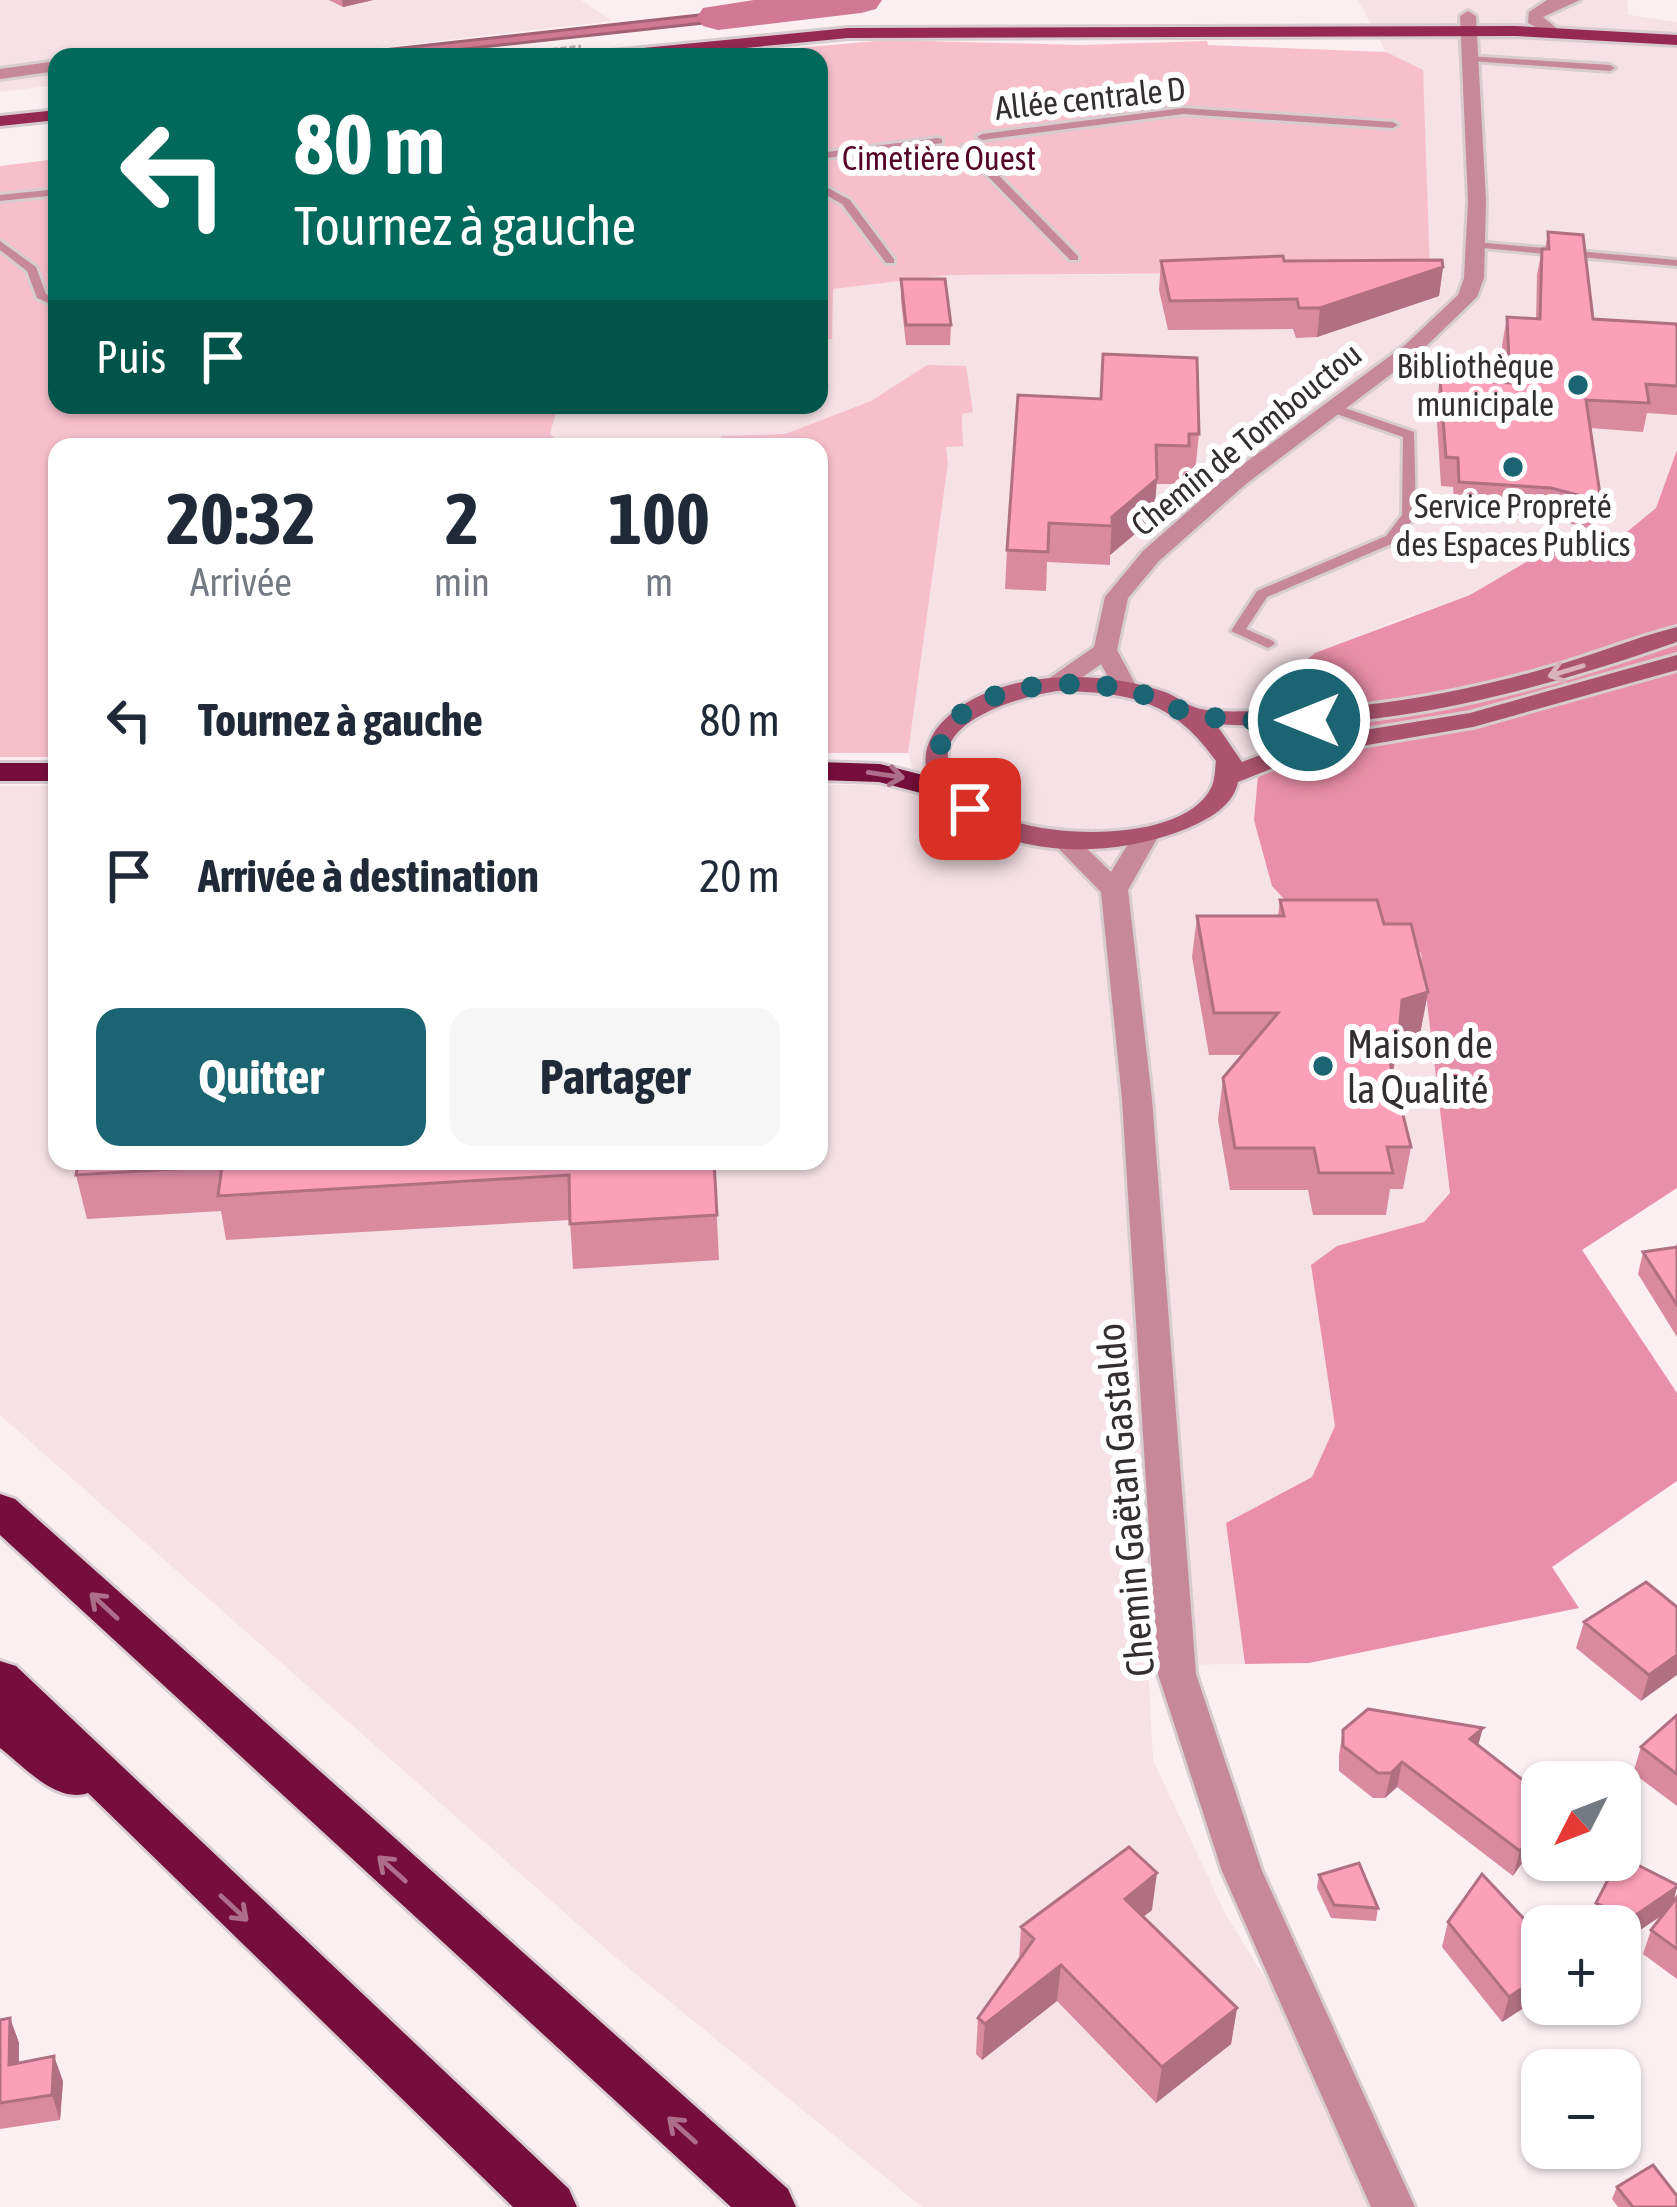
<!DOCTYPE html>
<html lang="fr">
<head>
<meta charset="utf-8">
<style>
	body { margin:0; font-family:"Asap Condensed",sans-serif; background:#f6f6f7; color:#1f2937; height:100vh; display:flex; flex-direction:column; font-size:45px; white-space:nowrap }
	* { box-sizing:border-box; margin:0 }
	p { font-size:39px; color:#747a83 }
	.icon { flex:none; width:66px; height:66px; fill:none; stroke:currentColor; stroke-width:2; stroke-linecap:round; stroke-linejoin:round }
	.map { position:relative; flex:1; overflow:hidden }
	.sheet { position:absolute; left:48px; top:438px; width:780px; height:732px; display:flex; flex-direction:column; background:#fff; border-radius:24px; box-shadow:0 3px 9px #0004 }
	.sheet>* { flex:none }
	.hud { position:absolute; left:48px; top:48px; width:780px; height:366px; border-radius:24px; box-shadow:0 3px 9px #0004; background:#00695c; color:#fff; overflow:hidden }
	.needle { width:78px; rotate:228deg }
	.controls { position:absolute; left:1521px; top:1761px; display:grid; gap:24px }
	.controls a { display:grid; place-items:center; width:120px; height:120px; border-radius:24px; background:#fff; box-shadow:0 3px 9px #0004; font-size:60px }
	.pin { position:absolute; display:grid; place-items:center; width:102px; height:102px; color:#fff; margin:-51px; border-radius:24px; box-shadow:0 6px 18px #0006 }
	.me { position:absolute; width:132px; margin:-66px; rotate:270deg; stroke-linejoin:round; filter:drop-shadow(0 0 9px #0008) }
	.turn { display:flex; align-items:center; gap:42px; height:252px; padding:0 48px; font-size:54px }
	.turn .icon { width:156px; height:156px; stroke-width:2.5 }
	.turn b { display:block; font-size:84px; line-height:102px }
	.then { display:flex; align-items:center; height:114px; padding:0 48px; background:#0003; gap:24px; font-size:45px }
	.eta { display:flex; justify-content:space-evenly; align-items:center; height:204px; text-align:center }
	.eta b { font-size:72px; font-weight:700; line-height:84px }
	.button { display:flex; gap:24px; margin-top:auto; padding:24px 48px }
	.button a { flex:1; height:138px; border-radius:24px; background:#1b6471; color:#fff; font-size:48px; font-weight:700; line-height:138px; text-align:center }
	.button a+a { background:#f6f6f7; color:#1f2937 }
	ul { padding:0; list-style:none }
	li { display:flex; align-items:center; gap:36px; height:156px; padding:0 48px }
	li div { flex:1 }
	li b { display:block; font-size:45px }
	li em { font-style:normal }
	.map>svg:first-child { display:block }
</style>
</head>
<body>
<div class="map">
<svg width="1677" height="2207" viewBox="0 0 1677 2207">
	<rect width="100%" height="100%" fill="#fbeff2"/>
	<path fill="#f5e1e6" d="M 0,0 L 581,0 L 612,21 L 300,57 L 57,57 L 57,85 L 0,92 Z
		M 1358,0 L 1627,0 L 1628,15 L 1677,22 L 1677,450 L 1656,508 L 1616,541 L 1567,542 L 1547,550 L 1470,595 L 1382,626 L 1283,679 L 1264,708 L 1254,820 L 1421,953 L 1450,1194 L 1424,1222 L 1337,1246 L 1311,1265 L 1335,1426 L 1312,1477 L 1226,1523 L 1245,1664 L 1148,1665 L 1153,1760 L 1226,1915 L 1340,2100 L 1373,2207 L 922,2207 L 615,1957 L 0,1415 L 0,786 L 57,786 L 57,1161 L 819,1161 L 819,785 L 885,785 L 921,796 L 908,753 L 948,463 L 946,446 L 963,433 L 962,413 L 973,412 L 927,365 L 871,401 L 785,434 L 721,436 L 720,447 L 565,447 L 550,434 L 558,405 L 819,405 L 819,339 L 832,339 L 832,289 L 950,275 L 1370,274 L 1423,71 L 1386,52 Z"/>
	<path fill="#f7bfcc" d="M 887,40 L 1080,45 L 1207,41 L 1208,45 L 1386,52 L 1423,70 L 1430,272 L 950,275 L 833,289 L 832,339 L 819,339 L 819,57 L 696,57 Z
		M 57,159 L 57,405 L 558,405 L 550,434 L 565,447 L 57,447 L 57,757 L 0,757 L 0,166 Z
		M 927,365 L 966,366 L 973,412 L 962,414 L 963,446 L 946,447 L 948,463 L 908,753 L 819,753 L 819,447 L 720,447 L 721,436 L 785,434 L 871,401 Z"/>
	<path fill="#ea8fa9" d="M 1677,450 L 1677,1188 L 1582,1250 L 1677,1393 L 1677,1481 L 1552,1567 L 1579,1608 L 1309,1663 L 1245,1664 L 1226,1523 L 1312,1477 L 1335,1426 L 1311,1265 L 1337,1246 L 1424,1222 L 1450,1193 L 1421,953 L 1392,932 L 1297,913 L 1272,886 L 1254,820 L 1264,708 L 1283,679 L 1315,653 L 1470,595 L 1547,550 L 1567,542 L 1616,541 L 1656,508 Z"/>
	<path fill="#d17992" stroke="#a26274" stroke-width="3" d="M 825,1 L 834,9 L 399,56 L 320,57 Z"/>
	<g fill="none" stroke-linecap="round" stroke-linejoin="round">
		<path fill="#d17992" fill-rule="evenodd" d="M 754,0 L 882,0 L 876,9 L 861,13 L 718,30 L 703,26 L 697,17 L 703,8 Z"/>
		<g stroke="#d7cccf" stroke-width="6">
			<path id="lane" d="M 1468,56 L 1610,65 L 1615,68 L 1610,71 L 1471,61 L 1466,58 Z
				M 1183,108 L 1393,122 L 1398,125 L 1393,128 L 1183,114 L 982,140 L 977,137 L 982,134 Z
				M 938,138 L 942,139 L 942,143 L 819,159 L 819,153 Z
				M 962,146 L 970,146 L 1078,256 L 1078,260 L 1070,260 L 962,150 Z
				M 819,183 L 850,200 L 894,259 L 894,263 L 886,263 L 842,204 L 819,191 Z
				M 57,189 L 57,195 L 0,201 L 0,195 Z
				M 0,241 L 36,267 L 46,294 L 57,299 L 57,307 L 37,298 L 27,271 L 0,250 Z
				M 1475,242 L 1677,260 L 1677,266 L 1471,247 L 1471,243 Z
				M 1325,404 L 1333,404 L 1414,432 L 1416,515 L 1396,542 L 1267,597 L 1246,629 L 1273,641 L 1275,644 L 1268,648 L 1231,631 L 1257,591 L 1386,536 L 1402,515 L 1403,437 L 1325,410 Z"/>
		</g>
		<g stroke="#d7cccf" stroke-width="6">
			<path id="street" d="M 1547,0 L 1580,0 L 1543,17 L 1560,31 L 1552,36 L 1528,23 L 1529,12 Z
				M 1468,11 L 1476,16 L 1486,201 L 1484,278 L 1477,297 L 1419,353 L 1246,484 L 1159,561 L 1128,598 L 1117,650 L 1138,689 L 1135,694 L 1117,694 L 1101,664 L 1066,689 L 1048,689 L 1048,679 L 1094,647 L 1105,597 L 1143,551 L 1230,474 L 1405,345 L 1458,295 L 1464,278 L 1468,201 L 1460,16 Z
				M 57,61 L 57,71 L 0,79 L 0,69 Z
				M 1145,829 L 1158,837 L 1128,890 L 1152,1099 L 1196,1674 L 1262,1871 L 1415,2207 L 1371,2207 L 1222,1871 L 1158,1674 L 1122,1099 L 1101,892 L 1051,841 L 1055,835 L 1073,835 L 1111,872 L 1136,831 Z"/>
		</g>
		<g stroke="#d7cccf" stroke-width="6">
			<path id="secondary" d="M 1677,627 L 1677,642 C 1528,694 1375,734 1216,724 L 1242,762 L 1297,741 L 1470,713 L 1677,655 L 1677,670 L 1473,727 L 1303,756 L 1238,782 C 1233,809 1201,823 1178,832 C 1118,854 1033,859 975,824 C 879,767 938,699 1022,682 C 1068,673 1119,676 1165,692 C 1176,696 1186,705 1197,708 C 1215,713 1242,711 1261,711 C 1358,711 1453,695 1547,668 C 1591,656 1633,638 1677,627 ZM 1057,691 C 1129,692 1173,700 1216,761 C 1215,768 1215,781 1211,788 C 1183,844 1043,839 996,814 C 986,809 977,798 968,790 C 902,731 1015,697 1057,691 Z"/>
		</g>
		<g stroke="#d7cccf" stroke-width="6">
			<path id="primary" d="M 1515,26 L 1677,35 L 1677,45 L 1515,36 L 848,38 L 652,57 L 594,57 L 602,52 L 848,28 Z
				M 57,110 L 57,120 L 0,126 L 0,116 Z"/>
		</g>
		<g stroke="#d7cccf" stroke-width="6">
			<path id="highway" d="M 819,762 L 880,764 L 962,785 L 967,792 L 951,801 L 879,782 L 819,780 Z
				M 0,763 L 57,763 L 57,781 L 0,781 Z
				M 0,1494 L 15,1499 L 788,2189 L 796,2207 L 731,2207 L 0,1535 Z
				M 0,1661 L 16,1666 L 569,2189 L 577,2207 L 513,2207 L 88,1793 C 56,1804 24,1766 0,1748 Z"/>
		</g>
		<path stroke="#b5abad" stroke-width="4.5" stroke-dasharray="6 3" stroke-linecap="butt" d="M 489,57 L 581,47"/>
		<use href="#lane" fill="#c78999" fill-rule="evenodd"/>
		<use href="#street" fill="#c78999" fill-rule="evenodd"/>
		<use href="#secondary" fill="#ac546f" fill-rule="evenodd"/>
		<use href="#primary" fill="#962952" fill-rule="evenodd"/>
		<use href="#highway" fill="#760e3b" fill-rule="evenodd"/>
	</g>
	<path fill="#d98a9f" d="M 329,0 L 373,0 L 343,7 Z
		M 1548,232 L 1593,319 L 1677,327 L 1677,415 L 1647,413 L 1643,432 L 1590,428 L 1601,501 L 1595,530 L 1545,517 L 1455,512 L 1453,487 L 1441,486 L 1436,407 L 1440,379 L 1504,382 L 1502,345 L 1507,317 L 1536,319 L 1537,275 L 1542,249 L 1545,249 Z
		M 1161,261 L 1284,261 L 1443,267 L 1439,296 L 1317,337 L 1296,338 L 1293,329 L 1168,330 L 1159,290 Z
		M 901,279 L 951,325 L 950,345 L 906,345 L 901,300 Z
		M 1103,354 L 1199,434 L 1195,472 L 1186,472 L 1185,484 L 1156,484 L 1154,518 L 1110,555 L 1110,565 L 1047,562 L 1046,591 L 1005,589 L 1007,550 L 1100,398 Z
		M 1280,900 L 1384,924 L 1428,992 L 1420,1034 L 1398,1040 L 1393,1074 L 1411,1147 L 1403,1189 L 1390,1189 L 1386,1215 L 1313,1215 L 1308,1190 L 1230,1190 L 1218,1120 L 1223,1078 L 1243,1055 L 1209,1055 L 1192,957 L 1197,916 L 1278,916 Z
		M 79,1161 L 714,1161 L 719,1260 L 573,1269 L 570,1220 L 226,1240 L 221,1211 L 87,1219 L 76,1175 Z
		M 1677,1242 L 1677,1337 L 1638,1274 L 1643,1252 L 1676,1247 Z
		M 1677,1607 L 1641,1701 L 1576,1648 L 1584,1622 Z
		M 1677,1715 L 1677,1806 L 1633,1773 L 1641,1747 Z
		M 1343,1730 L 1478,1746 L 1542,1795 L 1513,1876 L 1397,1787 L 1385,1798 L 1373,1798 L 1339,1771 L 1339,1755 Z
		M 1319,1875 L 1378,1908 L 1376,1921 L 1331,1918 L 1317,1888 Z
		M 1677,1885 L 1674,1901 L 1677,1897 L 1677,1979 L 1643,1954 L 1651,1930 L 1663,1915 L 1622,1942 L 1620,1941 L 1620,1926 L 1589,1926 L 1596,1903 Z
		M 1152,1910 L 1143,1917 L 1237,2008 L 1231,2044 L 1156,2103 L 1057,2001 L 982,2060 L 976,2054 L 978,2018 L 1019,1960 L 1021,1927 Z
		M 1448,1922 L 1542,1938 L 1542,1996 L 1502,2022 L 1442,1947 Z
		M 10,2018 L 19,2043 L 19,2063 L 63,2081 L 60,2120 L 0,2129 L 0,2020 Z
		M 1617,2187 L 1677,2207 L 1618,2207 L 1612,2199 Z"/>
	<path fill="#b07082" d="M 342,0 L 373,0 L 343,7 Z
		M 1443,267 L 1439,296 L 1317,337 L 1320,308 Z
		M 1157,479 L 1154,518 L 1110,555 L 1112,517 Z
		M 1428,992 L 1420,1034 L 1398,1040 L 1392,1077 L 1388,1055 L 1402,1000 Z
		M 1677,1655 L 1677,1675 L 1641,1701 L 1649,1675 Z
		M 1483,1728 L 1476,1753 L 1470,1739 Z
		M 1402,1762 L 1397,1787 L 1385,1798 L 1391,1773 Z
		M 1542,1819 L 1542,1835 L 1513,1876 L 1520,1851 Z
		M 1157,1873 L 1152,1910 L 1120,1935 L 1125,1899 Z
		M 1677,1887 L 1671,1909 L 1622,1942 L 1630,1919 Z
		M 1061,1965 L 1057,2001 L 982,2060 L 985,2024 Z
		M 1542,1975 L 1542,1996 L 1502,2022 L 1509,1997 Z
		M 1237,2008 L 1231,2044 L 1156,2103 L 1162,2067 Z
		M 10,2018 L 19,2043 L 18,2090 L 9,2065 Z
		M 54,2056 L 63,2081 L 60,2120 L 52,2095 Z"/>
	<path fill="#fca0b9" stroke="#b07082" stroke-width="3" d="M 1548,232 L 1583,235 L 1593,319 L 1676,324 L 1677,327 L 1677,386 L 1646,384 L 1649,403 L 1586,400 L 1601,501 L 1551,488 L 1459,482 L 1458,458 L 1446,457 L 1440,379 L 1510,383 L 1507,317 L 1540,319 L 1542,249 L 1549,249 Z
		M 1283,256 L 1284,261 L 1442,260 L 1443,267 L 1320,308 L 1299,308 L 1297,299 L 1170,301 L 1161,261 Z
		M 901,279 L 945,279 L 951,325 L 906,325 Z
		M 1103,354 L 1197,358 L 1199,434 L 1189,434 L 1189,446 L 1156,445 L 1157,479 L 1112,517 L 1112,526 L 1049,523 L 1048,552 L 1007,550 L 1018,395 L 1101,399 Z
		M 1280,900 L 1377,900 L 1384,924 L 1411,924 L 1428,992 L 1402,1000 L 1399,1035 L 1388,1055 L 1411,1147 L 1387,1147 L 1393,1173 L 1319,1173 L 1314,1148 L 1235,1148 L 1223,1078 L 1278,1013 L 1214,1013 L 1197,916 L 1284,916 Z
		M 79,1161 L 714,1161 L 717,1215 L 570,1224 L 569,1175 L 218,1196 L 222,1166 L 76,1175 Z
		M 1677,1247 L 1677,1305 L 1643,1252 Z
		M 1646,1582 L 1677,1607 L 1677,1655 L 1649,1675 L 1584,1622 Z
		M 1368,1709 L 1483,1728 L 1470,1739 L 1542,1795 L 1542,1819 L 1520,1851 L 1402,1762 L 1391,1773 L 1378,1773 L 1343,1746 L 1343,1730 Z
		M 1677,1715 L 1677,1774 L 1641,1747 Z
		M 1129,1847 L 1157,1873 L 1125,1899 L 1237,2008 L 1162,2067 L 1061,1965 L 985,2024 L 978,2018 L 1034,1939 L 1021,1927 Z
		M 1620,1856 L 1677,1885 L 1677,1887 L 1630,1919 L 1596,1903 L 1618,1860 L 1620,1860 Z
		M 1359,1863 L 1378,1908 L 1334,1905 L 1319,1875 Z
		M 1482,1874 L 1542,1938 L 1542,1975 L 1509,1997 L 1448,1922 Z
		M 1677,1897 L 1677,1949 L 1651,1930 Z
		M 10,2018 L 9,2065 L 54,2056 L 52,2095 L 0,2103 L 0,2020 Z
		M 1653,2165 L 1677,2196 L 1677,2207 L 1633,2207 L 1617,2187 Z"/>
	<defs><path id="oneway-shaft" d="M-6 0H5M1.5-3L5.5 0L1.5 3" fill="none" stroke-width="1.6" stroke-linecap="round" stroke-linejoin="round" transform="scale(3)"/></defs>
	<use stroke="#dab2be" href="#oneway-shaft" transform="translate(1566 671) rotate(163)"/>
	<g stroke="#ad6e89">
		<use href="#oneway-shaft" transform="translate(886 775) rotate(8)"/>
		<use href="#oneway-shaft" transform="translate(104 1606) rotate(-137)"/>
		<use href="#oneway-shaft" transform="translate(392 1869) rotate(-138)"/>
		<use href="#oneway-shaft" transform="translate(234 1908) rotate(43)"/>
		<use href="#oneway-shaft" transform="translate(682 2130) rotate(-138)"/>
	</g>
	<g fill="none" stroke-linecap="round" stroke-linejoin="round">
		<path stroke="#1b6471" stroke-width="21" stroke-dasharray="0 37.8" d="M 970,809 C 952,792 932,774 940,747 C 957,681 1076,677 1128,690 C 1152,695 1174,711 1198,715 C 1234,722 1272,721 1309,720"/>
	</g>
	<g fill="#1b6471" stroke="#fff" stroke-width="4.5">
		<circle cx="1578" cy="385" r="12"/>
		<circle cx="1513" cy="467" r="12"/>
		<circle cx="1323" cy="1066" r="12"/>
	</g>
	<g text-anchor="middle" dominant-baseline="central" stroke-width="12" stroke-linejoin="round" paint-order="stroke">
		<g font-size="33" fill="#332e2f" stroke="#fff">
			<text transform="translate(1090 98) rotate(-6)">Allée centrale D</text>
			<text transform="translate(1246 439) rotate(-39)">Chemin de Tombouctou</text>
		</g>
		<g font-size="33" fill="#550327" stroke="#fff">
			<text x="939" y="158">Cimetière Ouest</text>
		</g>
		<g font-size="33" fill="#332e2f" stroke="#fff" text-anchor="end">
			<text x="1554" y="366">Bibliothèque<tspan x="1554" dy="38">municipale</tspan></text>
			<text x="1513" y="506" text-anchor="middle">Service Propreté<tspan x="1513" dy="38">des Espaces Publics</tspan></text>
		</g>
		<g font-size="39" fill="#332e2f" stroke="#fff" text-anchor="start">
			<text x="1347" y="1044">Maison de<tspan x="1347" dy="45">la Qualité</tspan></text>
		</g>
		<g font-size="39" fill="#332e2f" stroke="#fff">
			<text transform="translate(1125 1500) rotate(-95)">Chemin Gaëtan Gastaldo</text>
		</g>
	</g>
</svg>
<div class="controls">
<a><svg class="needle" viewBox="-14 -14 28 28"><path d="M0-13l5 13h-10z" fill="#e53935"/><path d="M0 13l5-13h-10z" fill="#747a83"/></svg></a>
<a>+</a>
<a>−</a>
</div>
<div class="pin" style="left:970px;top:809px;background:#d93025"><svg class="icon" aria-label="arrive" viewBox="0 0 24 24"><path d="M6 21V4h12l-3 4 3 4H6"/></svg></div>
<svg class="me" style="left:1309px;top:720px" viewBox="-20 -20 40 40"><circle r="17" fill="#1b6471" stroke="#fff" stroke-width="3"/><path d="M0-11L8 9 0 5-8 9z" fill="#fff"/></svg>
<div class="hud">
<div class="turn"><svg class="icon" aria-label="left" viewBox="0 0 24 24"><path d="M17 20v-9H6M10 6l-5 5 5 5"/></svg><div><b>80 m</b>Tournez à gauche</div></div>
<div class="then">Puis<svg class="icon" aria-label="arrive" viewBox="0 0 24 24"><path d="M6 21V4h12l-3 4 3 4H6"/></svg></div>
</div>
<section class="sheet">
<div class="eta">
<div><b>20:32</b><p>Arrivée</p></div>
<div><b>2</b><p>min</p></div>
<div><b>100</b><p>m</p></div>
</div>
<ul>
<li><svg class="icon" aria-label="left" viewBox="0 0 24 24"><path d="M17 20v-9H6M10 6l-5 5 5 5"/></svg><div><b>Tournez à gauche</b></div><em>80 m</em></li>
<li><svg class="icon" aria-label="arrive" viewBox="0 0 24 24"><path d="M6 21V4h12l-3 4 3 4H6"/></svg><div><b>Arrivée à destination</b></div><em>20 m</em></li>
</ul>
<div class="button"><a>Quitter</a><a>Partager</a></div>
</section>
</div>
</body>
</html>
